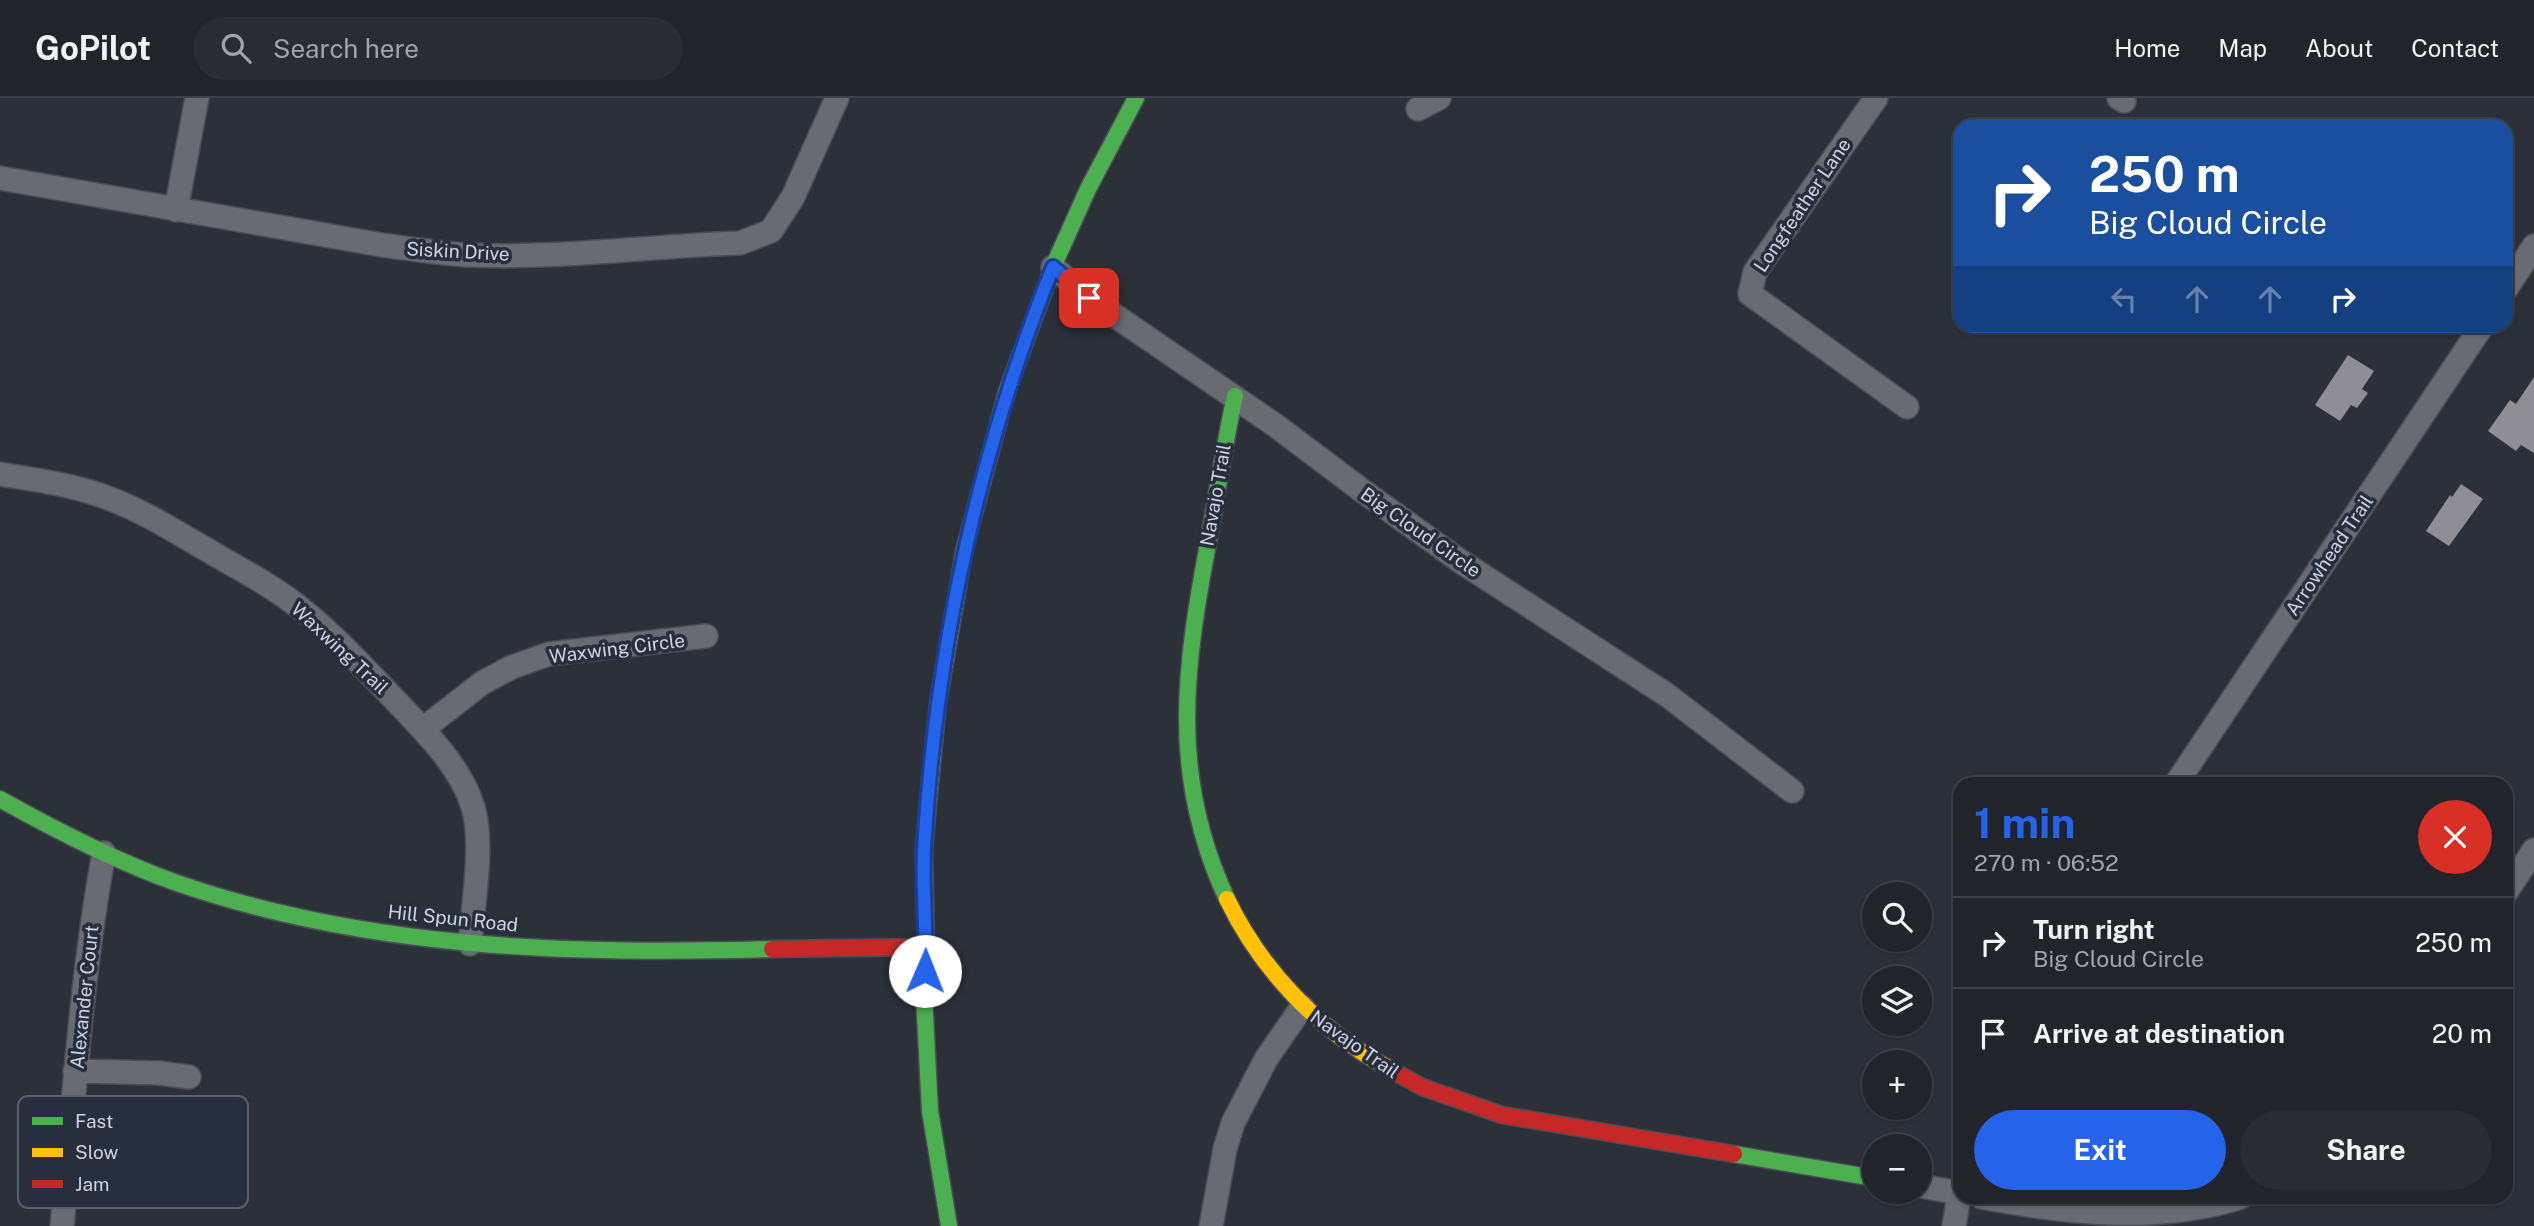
<!DOCTYPE html>
<html lang="en">
<head>
<meta charset="utf-8">
<style>
	body { margin:0; font-family:"Public Sans",sans-serif; background:#292c33; color:#f1f3f6; height:100vh; display:flex; flex-direction:column; font-size:26px; white-space:nowrap }
	* { box-sizing:border-box; margin:0 }
	p { font-size:23px; color:#a2a4a9 }
	.icon { flex:none; width:38px; height:38px; fill:none; stroke:currentColor; stroke-width:2; stroke-linecap:round; stroke-linejoin:round }
	.map { position:relative; flex:1; overflow:hidden }
	.drawer { position:absolute; left:1953px; top:679px; width:560px; height:427px; display:flex; flex-direction:column; background:#21242b; border-radius:21px; box-shadow:0 2px 5px #0004,0 0 0 2px #3e4147 }
	.drawer>* { flex:none }
	.banner { position:absolute; left:1953px; top:21px; width:560px; height:214px; border-radius:21px; box-shadow:0 2px 5px #0004,0 0 0 2px #3e4147; background:#1a4fa0; color:#fff; overflow:hidden }
	.fabs { position:absolute; left:1862px; top:784px; display:grid; gap:14px }
	.fabs a { display:grid; place-items:center; width:70px; height:70px; border-radius:50%; background:#21242b; box-shadow:0 2px 5px #0004,0 0 0 2px #3e4147; font-size:35px }
	.pin { position:absolute; display:grid; place-items:center; width:60px; height:60px; color:#fff; margin:-30px; border-radius:14px; box-shadow:0 4px 10px #0006 }
	.me { position:absolute; width:77px; margin:-38px; rotate:1deg; stroke-linejoin:round; filter:drop-shadow(0 0 5px #0008) }
	.turn { display:flex; align-items:center; gap:24px; height:147px; padding:0 21px; font-size:32px }
	.turn .icon { width:91px; height:91px; stroke-width:2.5 }
	.turn b { display:block; font-size:49px; line-height:60px }
	.lanes { display:flex; align-items:center; height:66px; padding:0 21px; background:#0003; justify-content:center; gap:35px; direction:ltr }
	.lanes .off { opacity:.35 }
	.round { display:grid; place-items:center; flex:none; width:74px; height:74px; border-radius:37px; background:#292c33 }
	.head { display:flex; align-items:center; justify-content:space-between; height:119px; padding:0 21px }
	h1 { font-size:42px; font-weight:700; line-height:52px; color:#2563eb }
	.button { display:flex; gap:14px; margin-top:auto; padding:14px 21px }
	.button a { flex:1; height:80px; border-radius:42px; background:#2563eb; color:#fff; font-size:28px; font-weight:700; line-height:80px; text-align:center }
	.button a+a { background:#292c33; color:#f1f3f6 }
	ul { padding:0; list-style:none }
	li { display:flex; align-items:center; gap:21px; height:91px; padding:0 21px; border-top:2px solid #3e4147 }
	li div { flex:1 }
	li b { display:block; font-size:26px }
	li em { font-style:normal }
	header { display:flex; align-items:center; gap:42px; box-sizing:border-box; height:98px; padding:0 35px; background:#21242b; border-bottom:2px solid #3e4147 }
	header strong { font-size:33px }
	nav { display:flex; gap:38px; margin-inline-start:auto; font-size:24px }
	.search { width:490px; height:63px; background:#292c33; display:flex; align-items:center; gap:18px; box-sizing:border-box; padding:0 24px; border-radius:38px; color:#a2a4a9; font-size:26px }
	.map>svg:first-child { display:block }
</style>
</head>
<body>
<header>
<strong>GoPilot</strong>
<div class="search"><svg class="icon" aria-label="search" viewBox="0 0 24 24"><circle cx="10" cy="10" r="6"/><path d="M15 15l6 6"/></svg>Search here</div>
<nav><a>Home</a><a>Map</a><a>About</a><a>Contact</a></nav>
</header>
<div class="map">
<svg width="2534" height="1128" viewBox="0 0 2534 1128">
	<rect width="100%" height="100%" fill="#2c3039"/>
	<path fill="#908e95" d="M 2348,257 L 2374,273 L 2362,291 L 2368,295 L 2357,310 L 2351,307 L 2340,323 L 2315,307 Z
		M 2534,279 L 2534,355 L 2521,347 L 2516,353 L 2488,333 L 2510,302 L 2516,306 Z
		M 2461,386 L 2483,401 L 2449,448 L 2426,433 L 2450,397 L 2452,399 Z"/>
	<g fill="none" stroke-linecap="round" stroke-linejoin="round">
		<g stroke="#4a4d55" stroke-width="26">
			<path id="street" d="M 1876,0 L 1755,174 L 1750,196 L 1907,309
				M 2119,0 L 2124,3
				M 1418,11 L 1439,0
				M 0,80 L 382,147 C 410,151 439,155 467,157 C 558,161 650,148 740,145 L 771,133 L 793,99 L 837,0
				M 176,112 L 197,0
				M 1053,169 L 1089,200 L 1275,327 L 1360,391 L 1460,463 L 1667,597 L 1792,693
				M 2506,191 L 2534,148
				M 0,376 C 36,382 75,387 108,400 C 148,415 184,439 221,460 C 249,476 279,492 305,514 C 338,541 366,572 396,603 C 425,634 460,667 473,709 C 484,745 473,807 470,846
				M 423,631 L 482,585 L 512,569 L 549,556 L 706,538
				M 2176,686 L 2482,228
				M 2506,794 L 2534,752
				M 75,973 L 159,975 L 189,979
				M 1920,1088 L 1960,1095
				M 1981,1099 C 2066,1115 2157,1126 2241,1099
				M 62,1128 C 74,1003 81,879 104,755
				M 1211,1128 L 1225,1051 L 1233,1025 L 1266,961 L 1302,909
				M 1954,1128 L 1960,1092"/>
		</g>
		<g stroke="#4a4d55" stroke-width="19">
			<path id="fast" d="M 958,489 L 964,453 L 1007,293 L 1053,169 L 1088,91 L 1136,0
				M 0,701 C 57,733 115,763 177,785 C 367,851 572,857 772,851
				M 928,706 L 924,752 L 926,849 L 924,897 L 930,1013 L 949,1128
				M 1227,801 C 1168,675 1185,567 1210,435 C 1218,389 1225,343 1235,298
				M 1734,1056 L 1874,1080"/>
		</g>
		<g stroke="#4a4d55" stroke-width="19">
			<path id="slow" d="M 928,706 L 938,605 L 958,489
				M 1227,801 C 1261,872 1319,932 1388,970"/>
		</g>
		<g stroke="#4a4d55" stroke-width="19">
			<path id="jam" d="M 772,851 L 926,849
				M 1388,970 L 1422,989 L 1502,1017 L 1734,1056"/>
		</g>
		<use href="#street" stroke="#686b72" stroke-width="23"/>
		<use href="#fast" stroke="#4caf50" stroke-width="16"/>
		<use href="#slow" stroke="#ffc107" stroke-width="16"/>
		<use href="#jam" stroke="#c62828" stroke-width="16"/>
	</g>
	<g fill="none" stroke-linecap="round" stroke-linejoin="round">
		<g stroke="#184099" stroke-width="18">
			<path id="route" d="M 925,873 C 927,832 922,792 924,751 C 936,551 978,355 1053,169 L 1089,200"/>
		</g>
		<use href="#route" stroke="#2563eb" stroke-width="12"/>
	</g>
	<g text-anchor="middle" dominant-baseline="central" stroke-width="7" stroke-linejoin="round" paint-order="stroke">
		<g font-size="19" fill="#cfd4df" stroke="#272e3e">
			<text transform="translate(1802 107) rotate(-56)">Longfeather Lane</text>
			<text transform="translate(458 153) rotate(3)">Siskin Drive</text>
			<text transform="translate(1215 397) rotate(-80)">Navajo Trail</text>
			<text transform="translate(1421 434) rotate(35)">Big Cloud Circle</text>
			<text transform="translate(2329 457) rotate(-56)">Arrowhead Trail</text>
			<text transform="translate(340 550) rotate(43)">Waxwing Trail</text>
			<text transform="translate(617 550) rotate(-7)">Waxwing Circle</text>
			<text transform="translate(453 820) rotate(6)">Hill Spun Road</text>
			<text transform="translate(84 899) rotate(-84)">Alexander Court</text>
			<text transform="translate(1355 946) rotate(35)">Navajo Trail</text>
		</g>
	</g>
	<rect x="18" y="998" width="230" height="112" rx="10" fill="#272e3e" stroke="#59606e" stroke-width="2"/>
	<rect x="32" y="1019" width="31" height="8" fill="#4caf50"/>
	<rect x="32" y="1050" width="31" height="9" fill="#ffc107"/>
	<rect x="32" y="1082" width="31" height="8" fill="#c62828"/>
	<g font-size="19" fill="#cfd4df">
		<text x="75" y="1030">Fast</text>
		<text x="75" y="1061">Slow</text>
		<text x="75" y="1093">Jam</text>
	</g>
</svg>
<div class="fabs">
<a><svg class="icon" aria-label="search" viewBox="0 0 24 24"><circle cx="10" cy="10" r="6"/><path d="M15 15l6 6"/></svg></a>
<a><svg class="icon" aria-label="layers" viewBox="0 0 24 24"><path d="M12 4l9 5-9 5-9-5zM3 14l9 5 9-5"/></svg></a>
<a>+</a>
<a>−</a>
</div>
<div class="pin" style="left:1089px;top:200px;background:#d93025"><svg class="icon" aria-label="arrive" viewBox="0 0 24 24"><path d="M6 21V4h12l-3 4 3 4H6"/></svg></div>
<svg class="me" style="left:925px;top:873px" viewBox="-20 -20 40 40"><circle r="19" fill="#fff"/><path d="M0-13L10 11 0 6-10 11z" fill="#2563eb"/></svg>
<div class="banner">
<div class="turn"><svg class="icon" aria-label="right" viewBox="0 0 24 24"><path d="M7 20v-9h11M14 6l5 5-5 5"/></svg><div><b>250 m</b>Big Cloud Circle</div></div>
<div class="lanes"><svg class="icon off" aria-label="left" viewBox="0 0 24 24"><path d="M17 20v-9H6M10 6l-5 5 5 5"/></svg><svg class="icon off" aria-label="ahead" viewBox="0 0 24 24"><path d="M12 20V5M6 11l6-6 6 6"/></svg><svg class="icon off" aria-label="ahead" viewBox="0 0 24 24"><path d="M12 20V5M6 11l6-6 6 6"/></svg><svg class="icon" aria-label="right" viewBox="0 0 24 24"><path d="M7 20v-9h11M14 6l5 5-5 5"/></svg></div>
</div>
<section class="drawer">
<div class="head"><div><h1>1 min</h1><p>270 m · 06:52</p></div><a class="round" style="background:#d93025;color:#fff"><svg class="icon" aria-label="close" viewBox="0 0 24 24"><path d="M6 6l12 12M18 6L6 18"/></svg></a></div>
<ul>
<li><svg class="icon" aria-label="right" viewBox="0 0 24 24"><path d="M7 20v-9h11M14 6l5 5-5 5"/></svg><div><b>Turn right</b><p>Big Cloud Circle</p></div><em>250 m</em></li>
<li><svg class="icon" aria-label="arrive" viewBox="0 0 24 24"><path d="M6 21V4h12l-3 4 3 4H6"/></svg><div><b>Arrive at destination</b></div><em>20 m</em></li>
</ul>
<div class="button"><a>Exit</a><a>Share</a></div>
</section>
</div>
</body>
</html>
